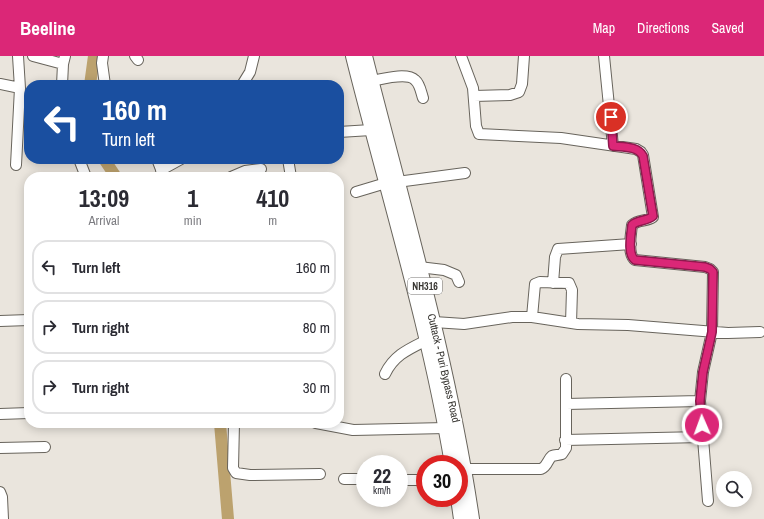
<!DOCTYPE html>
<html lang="en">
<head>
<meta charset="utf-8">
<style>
	body { margin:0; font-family:"Archivo Narrow",sans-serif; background:#f2f2f3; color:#2b2b33; height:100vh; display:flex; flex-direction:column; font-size:15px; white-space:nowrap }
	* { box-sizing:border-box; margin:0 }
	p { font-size:13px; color:#7c7c81 }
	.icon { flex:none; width:22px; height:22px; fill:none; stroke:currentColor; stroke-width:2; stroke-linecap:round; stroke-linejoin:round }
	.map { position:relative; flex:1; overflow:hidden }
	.sheet { position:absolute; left:24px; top:116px; width:320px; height:256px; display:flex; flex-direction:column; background:#fff; border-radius:16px; box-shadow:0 2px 10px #0003 }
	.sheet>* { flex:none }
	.top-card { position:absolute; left:24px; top:24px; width:320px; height:84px; border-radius:16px; box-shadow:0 2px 10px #0003; background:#1a4fa0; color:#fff; overflow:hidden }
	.controls { position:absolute; left:716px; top:415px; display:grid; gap:8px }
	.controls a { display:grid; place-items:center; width:36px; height:36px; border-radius:50%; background:#fff; box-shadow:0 2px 10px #0003; font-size:20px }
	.speed { position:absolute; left:356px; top:399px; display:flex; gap:8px; font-size:20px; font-weight:700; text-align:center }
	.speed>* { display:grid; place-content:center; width:52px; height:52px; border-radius:50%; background:#fff; box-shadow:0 2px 10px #0003; line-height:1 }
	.speed small { font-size:10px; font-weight:400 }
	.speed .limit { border:6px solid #d22; background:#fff; color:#111 }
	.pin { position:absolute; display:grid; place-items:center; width:34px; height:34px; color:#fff; margin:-17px; border:2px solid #fff; border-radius:50%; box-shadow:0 1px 4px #0007 }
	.me { position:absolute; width:44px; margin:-22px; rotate:358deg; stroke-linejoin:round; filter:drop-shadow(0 0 3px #0008) }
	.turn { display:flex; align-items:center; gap:14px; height:84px; padding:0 12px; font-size:18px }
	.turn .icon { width:52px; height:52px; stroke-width:2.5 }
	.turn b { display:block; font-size:28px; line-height:34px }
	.eta { display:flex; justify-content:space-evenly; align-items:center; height:68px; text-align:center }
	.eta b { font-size:24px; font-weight:700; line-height:28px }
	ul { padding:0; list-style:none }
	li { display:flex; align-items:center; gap:12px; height:54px; margin:0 8px 6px; padding:0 4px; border:2px solid #e1e1e2; border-radius:16px }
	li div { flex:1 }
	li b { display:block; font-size:15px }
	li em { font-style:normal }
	header { display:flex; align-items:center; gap:24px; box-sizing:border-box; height:56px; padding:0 20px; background:#db2777; color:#fff }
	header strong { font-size:19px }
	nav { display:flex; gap:22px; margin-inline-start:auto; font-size:14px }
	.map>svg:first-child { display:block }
</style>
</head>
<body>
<header>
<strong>Beeline</strong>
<nav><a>Map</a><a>Directions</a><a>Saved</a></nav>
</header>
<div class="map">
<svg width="764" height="463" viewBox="0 0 764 463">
	<rect width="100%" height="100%" fill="#eae5dd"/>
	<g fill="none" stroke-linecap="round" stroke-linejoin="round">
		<path stroke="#bca26e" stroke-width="12" d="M 90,29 L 94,0
			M 104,103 L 116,121
			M 220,367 L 228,463"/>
		<g stroke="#68645c" stroke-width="12">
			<path id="minor" d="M 33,0 L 63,8
				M 103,0 L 102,7 L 105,29
				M 135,0 L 138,4
				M 461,0 L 473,32 L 476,70 L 479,78 L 561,82 L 636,93 L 641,96 L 643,99 L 653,161 C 646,166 639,163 632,169 C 631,179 627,198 635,204 L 705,211 L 710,213 L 713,216 L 712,276 L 703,316 L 700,345 L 708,445
				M 604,0 L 613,90
				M 371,25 C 382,23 407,16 415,24 C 420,28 421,36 423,42
				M 0,28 L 20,32
				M 62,29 L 63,8 L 65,0
				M 242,29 L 250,16 L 254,0
				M 474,40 L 510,39 L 519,36 L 522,28 L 524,0
				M 339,76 L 371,74
				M 79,103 L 86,121
				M 157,103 L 164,121
				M 288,103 L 291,121
				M 16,109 L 20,32 L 18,0
				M 161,114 L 181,103
				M 231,121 L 245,115 L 261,113
				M 397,126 L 465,117
				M 356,136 L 386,127
				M 419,211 L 444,214 L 456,219 L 459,226
				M 553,227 L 555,201 L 558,193 L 631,188
				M 532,261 L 535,228 L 540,226 L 569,227 L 572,234 L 571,267
				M 0,265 L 29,264
				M 434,266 L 464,268 L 512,261 L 532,261 L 578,268 L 628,269 L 728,277 L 760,276
				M 385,318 C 394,299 409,293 427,284
				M 566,348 L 700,345
				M 0,358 L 29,357
				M 234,367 L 233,412 L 236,417 L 250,419 L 320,418
				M 316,367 L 353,374 L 446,372
				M 565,384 L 702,381
				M 0,392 L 45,391
				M 464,413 L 541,413 C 548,410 547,404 552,400 C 555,399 559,399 562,398 L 566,392 L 566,323
				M 344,423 L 365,423
				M 399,424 L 425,424
				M 0,436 L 2,441 L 3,463"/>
		</g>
		<g stroke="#68645c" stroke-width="16">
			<path id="highway" d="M 353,0 C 387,136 429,270 452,408
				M 365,0 C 404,154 449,306 472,463
				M 458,442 L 461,463"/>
		</g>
		<use href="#minor" stroke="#fff" stroke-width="10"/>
		<use href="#highway" stroke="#fff" stroke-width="14"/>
	</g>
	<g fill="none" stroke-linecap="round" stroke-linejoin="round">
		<g stroke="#8e194d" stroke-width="10">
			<path id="route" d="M 611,61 L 613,90 C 623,91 638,90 643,100 L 653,160 C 646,166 639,163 632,169 C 631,179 627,198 635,204 L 705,211 L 710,213 L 713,216 L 712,276 L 703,316 L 700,345 L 702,369"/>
		</g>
		<use href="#route" stroke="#db2777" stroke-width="7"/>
	</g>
	<g text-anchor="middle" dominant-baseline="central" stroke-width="4" stroke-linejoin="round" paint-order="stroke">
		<rect fill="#fff" stroke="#747370" stroke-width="1" x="408" y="222" width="34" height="16" rx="3"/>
		<g font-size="10" font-weight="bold" fill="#393733">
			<text x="425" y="230">NH316</text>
		</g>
		<g font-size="11" fill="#393733" stroke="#fff">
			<text transform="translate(444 312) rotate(77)">Cuttack - Puri Bypass Road</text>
		</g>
	</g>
</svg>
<div class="controls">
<a><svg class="icon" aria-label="search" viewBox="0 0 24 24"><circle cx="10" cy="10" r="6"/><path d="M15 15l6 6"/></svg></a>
</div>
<div class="speed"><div>22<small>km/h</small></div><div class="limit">30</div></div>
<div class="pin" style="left:611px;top:61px;background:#d93025"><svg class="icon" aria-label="arrive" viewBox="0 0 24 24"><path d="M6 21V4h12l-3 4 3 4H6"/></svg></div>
<svg class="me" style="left:702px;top:369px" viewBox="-20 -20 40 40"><circle r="17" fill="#db2777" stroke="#fff" stroke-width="3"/><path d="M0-11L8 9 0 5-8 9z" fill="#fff"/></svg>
<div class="top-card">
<div class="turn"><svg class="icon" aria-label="left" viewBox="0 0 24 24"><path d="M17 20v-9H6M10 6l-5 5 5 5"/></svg><div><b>160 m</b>Turn left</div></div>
</div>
<section class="sheet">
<div class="eta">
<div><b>13:09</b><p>Arrival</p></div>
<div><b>1</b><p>min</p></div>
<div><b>410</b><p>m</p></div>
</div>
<ul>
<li><svg class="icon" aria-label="left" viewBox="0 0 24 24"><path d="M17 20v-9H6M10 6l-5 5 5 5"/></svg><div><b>Turn left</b></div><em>160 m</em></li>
<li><svg class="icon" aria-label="right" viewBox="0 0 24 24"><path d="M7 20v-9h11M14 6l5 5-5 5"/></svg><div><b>Turn right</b></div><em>80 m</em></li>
<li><svg class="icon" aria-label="right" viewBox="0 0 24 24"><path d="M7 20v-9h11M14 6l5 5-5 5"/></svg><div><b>Turn right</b></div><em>30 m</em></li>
</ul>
</section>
</div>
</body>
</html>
